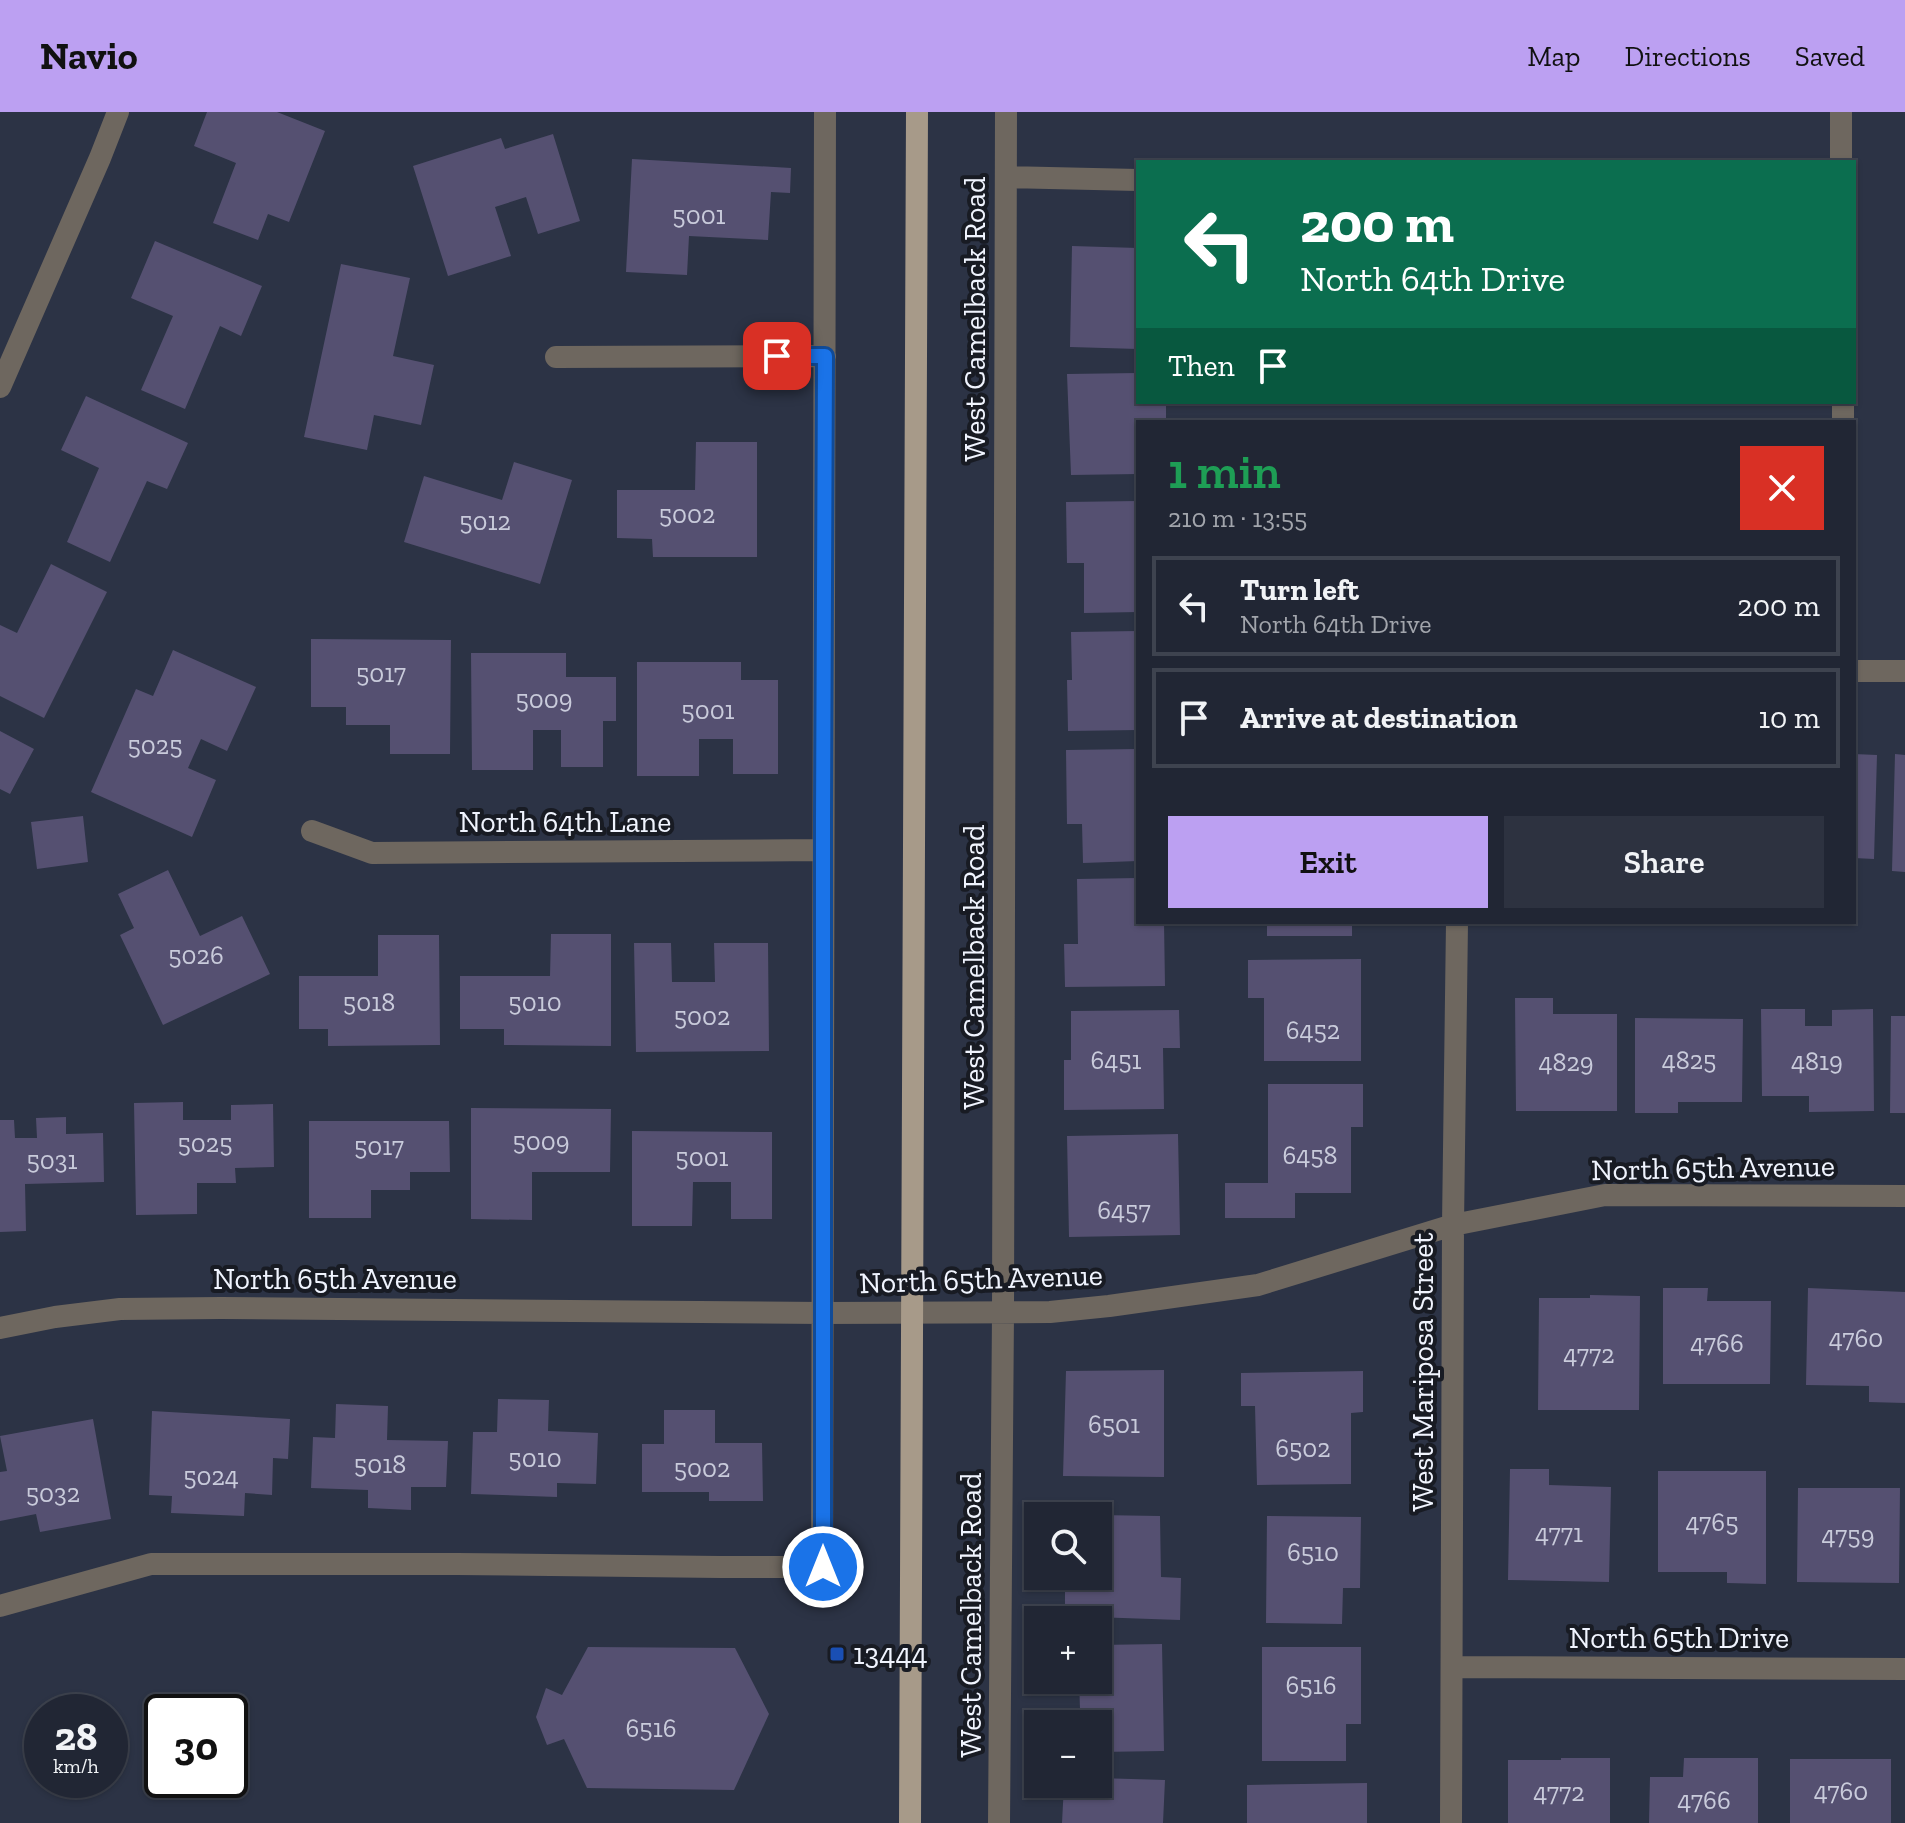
<!DOCTYPE html>
<html lang="en">
<head>
<meta charset="utf-8">
<style>
	body { margin:0; font-family:"Zilla Slab",serif; background:#2d3240; color:#f1f3f6; height:100vh; display:flex; flex-direction:column; font-size:30px; white-space:nowrap }
	* { box-sizing:border-box; margin:0 }
	p { font-size:26px; color:#a2a5ac }
	.icon { flex:none; width:44px; height:44px; fill:none; stroke:currentColor; stroke-width:2; stroke-linecap:round; stroke-linejoin:round }
	.map { position:relative; flex:1; overflow:hidden }
	.drawer { position:absolute; left:1136px; top:308px; width:720px; height:504px; display:flex; flex-direction:column; background:#212634; border-radius:0px; box-shadow:0 2px 6px #0004,0 0 0 2px #3e434f }
	.drawer>* { flex:none }
	.guide { position:absolute; left:1136px; top:48px; width:720px; height:244px; border-radius:0px; box-shadow:0 2px 6px #0004,0 0 0 2px #3e434f; background:#0b6e4f; color:#fff; overflow:hidden }
	.buttons { position:absolute; left:1024px; top:1390px; display:grid; gap:16px }
	.buttons a { display:grid; place-items:center; width:88px; height:88px; border-radius:0px; background:#212634; box-shadow:0 2px 6px #0004,0 0 0 2px #3e434f; font-size:40px }
	.speed { position:absolute; left:24px; top:1582px; display:flex; gap:16px; font-size:40px; font-weight:700; text-align:center }
	.speed>* { display:grid; place-content:center; width:104px; height:104px; border-radius:50%; background:#212634; box-shadow:0 2px 6px #0004,0 0 0 2px #3e434f; line-height:1 }
	.speed small { font-size:20px; font-weight:400 }
	.speed .limit { border:4px solid #111; border-radius:12px; background:#fff; color:#111 }
	.pin { position:absolute; display:grid; place-items:center; width:68px; height:68px; color:#fff; margin:-34px; border-radius:16px; box-shadow:0 4px 12px #0006 }
	.me { position:absolute; width:88px; margin:-44px; rotate:0deg; stroke-linejoin:round; filter:drop-shadow(0 0 6px #0008) }
	.turn { display:flex; align-items:center; gap:28px; height:168px; padding:0 32px; font-size:36px }
	.turn .icon { width:104px; height:104px; stroke-width:2.5 }
	.turn b { display:block; font-size:56px; line-height:68px }
	.then { display:flex; align-items:center; height:76px; padding:0 32px; background:#0003; gap:16px; font-size:30px }
	.round { display:grid; place-items:center; flex:none; width:84px; height:84px; border-radius:0px; background:#2d3240 }
	.headline { display:flex; align-items:center; justify-content:space-between; height:136px; padding:0 32px }
	h1 { font-size:48px; font-weight:600; line-height:60px; color:#1e9e55 }
	.action { display:flex; gap:16px; margin-top:auto; padding:16px 32px }
	.action a { flex:1; height:92px; border-radius:0px; background:#bca0f2; color:#111; font-size:32px; font-weight:600; line-height:92px; text-align:center }
	.action a+a { background:#2d3240; color:#f1f3f6 }
	ul { padding:0; list-style:none }
	li { display:flex; align-items:center; gap:24px; height:100px; margin:0 16px 12px; padding:0 16px; border:4px solid #3e434f; border-radius:0px }
	li div { flex:1 }
	li b { display:block; font-size:30px }
	li em { font-style:normal }
	header { display:flex; align-items:center; gap:48px; box-sizing:border-box; height:112px; padding:0 40px; background:#bca0f2; color:#111 }
	header strong { font-size:38px }
	nav { display:flex; gap:44px; margin-inline-start:auto; font-size:28px }
	.map>svg:first-child { display:block }
</style>
</head>
<body>
<header>
<strong>Navio</strong>
<nav><a>Map</a><a>Directions</a><a>Saved</a></nav>
</header>
<div class="map">
<svg width="1905" height="1711" viewBox="0 0 1905 1711">
	<rect width="100%" height="100%" fill="#2c3345"/>
	<path fill="#555071" d="M 207,0 L 277,0 L 325,19 L 289,110 L 268,102 L 258,128 L 213,111 L 236,51 L 194,34 Z
		M 553,22 L 580,109 L 538,122 L 526,85 L 495,95 L 511,144 L 448,164 L 413,54 L 501,26 L 505,37 Z
		M 632,47 L 791,56 L 790,81 L 771,80 L 768,128 L 689,124 L 687,163 L 626,160 Z
		M 155,129 L 262,174 L 241,224 L 220,214 L 185,297 L 141,278 L 173,204 L 131,186 Z
		M 1072,134 L 1138,136 L 1138,237 L 1070,235 Z
		M 341,152 L 410,166 L 393,244 L 434,253 L 421,313 L 374,303 L 367,338 L 304,325 Z
		M 1138,261 L 1138,290 L 1166,290 L 1166,310 L 1138,310 L 1138,362 L 1071,363 L 1067,262 Z
		M 86,284 L 188,331 L 167,377 L 147,369 L 110,450 L 67,430 L 99,356 L 61,338 Z
		M 696,330 L 757,330 L 757,445 L 653,445 L 652,427 L 617,426 L 617,378 L 695,378 Z
		M 514,350 L 572,368 L 540,472 L 404,430 L 424,364 L 502,388 Z
		M 1138,389 L 1138,500 L 1084,501 L 1084,451 L 1067,451 L 1066,390 Z
		M 51,452 L 107,480 L 44,606 L 0,584 L 0,513 L 17,521 Z
		M 1138,519 L 1138,618 L 1068,619 L 1067,568 L 1072,568 L 1071,520 Z
		M 311,527 L 451,528 L 450,642 L 390,642 L 390,613 L 346,613 L 346,595 L 311,595 Z
		M 173,538 L 256,575 L 227,639 L 201,627 L 188,656 L 216,668 L 192,725 L 91,680 L 136,577 L 153,584 Z
		M 471,541 L 566,541 L 566,565 L 616,565 L 616,609 L 603,609 L 603,655 L 561,655 L 561,618 L 533,618 L 533,658 L 472,658 Z
		M 637,550 L 741,550 L 741,568 L 778,568 L 778,662 L 733,662 L 733,627 L 699,627 L 699,664 L 637,664 Z
		M 0,619 L 34,637 L 10,682 L 0,677 Z
		M 1138,637 L 1138,749 L 1083,751 L 1082,712 L 1067,712 L 1066,638 Z
		M 1854,642 L 1877,643 L 1874,747 L 1854,746 Z
		M 1895,642 L 1905,643 L 1905,760 L 1892,759 Z
		M 83,704 L 88,750 L 37,757 L 31,710 Z
		M 168,758 L 200,824 L 242,804 L 270,862 L 163,913 L 120,823 L 134,816 L 118,782 Z
		M 1138,766 L 1138,810 L 1164,810 L 1165,874 L 1065,875 L 1064,832 L 1078,832 L 1077,767 Z
		M 1267,810 L 1352,810 L 1352,824 L 1267,824 Z
		M 551,822 L 611,822 L 611,934 L 504,933 L 504,917 L 460,917 L 460,864 L 550,864 Z
		M 378,823 L 439,823 L 440,933 L 328,934 L 328,917 L 299,917 L 299,864 L 378,864 Z
		M 634,831 L 671,831 L 672,870 L 715,870 L 714,831 L 768,831 L 769,939 L 636,940 Z
		M 1361,847 L 1361,949 L 1264,949 L 1264,886 L 1248,886 L 1248,848 Z
		M 1515,886 L 1553,886 L 1553,902 L 1617,902 L 1617,999 L 1516,999 Z
		M 1761,897 L 1805,897 L 1805,914 L 1832,914 L 1832,898 L 1873,897 L 1874,999 L 1809,1000 L 1809,984 L 1762,984 Z
		M 1179,898 L 1180,936 L 1163,936 L 1164,997 L 1064,998 L 1064,948 L 1071,948 L 1071,899 Z
		M 1891,904 L 1905,904 L 1905,1001 L 1890,1001 Z
		M 1635,906 L 1743,907 L 1742,990 L 1678,990 L 1678,1001 L 1635,1001 Z
		M 1268,972 L 1363,972 L 1363,1015 L 1351,1015 L 1351,1081 L 1295,1081 L 1295,1106 L 1225,1106 L 1225,1071 L 1268,1071 Z
		M 183,990 L 183,1008 L 231,1008 L 231,993 L 273,992 L 274,1055 L 235,1056 L 236,1071 L 197,1071 L 197,1102 L 136,1103 L 134,991 Z
		M 471,996 L 611,997 L 610,1060 L 532,1060 L 532,1108 L 471,1107 Z
		M 66,1005 L 66,1022 L 103,1021 L 104,1070 L 25,1072 L 26,1119 L 0,1120 L 0,1008 L 14,1008 L 15,1026 L 37,1026 L 36,1006 Z
		M 309,1009 L 449,1009 L 450,1060 L 410,1060 L 410,1078 L 371,1078 L 371,1106 L 309,1106 Z
		M 632,1019 L 772,1020 L 772,1107 L 731,1107 L 731,1070 L 693,1070 L 692,1114 L 632,1114 Z
		M 1178,1022 L 1180,1123 L 1069,1125 L 1067,1024 Z
		M 1663,1176 L 1708,1176 L 1707,1189 L 1771,1189 L 1770,1272 L 1663,1272 Z
		M 1808,1176 L 1905,1180 L 1905,1291 L 1869,1290 L 1869,1274 L 1806,1273 Z
		M 1590,1183 L 1640,1184 L 1639,1298 L 1538,1298 L 1539,1186 L 1590,1186 Z
		M 1164,1258 L 1164,1365 L 1063,1364 L 1066,1259 Z
		M 1363,1259 L 1363,1300 L 1351,1301 L 1351,1372 L 1257,1373 L 1255,1294 L 1241,1294 L 1241,1261 Z
		M 498,1287 L 549,1288 L 548,1319 L 598,1321 L 596,1372 L 557,1371 L 557,1385 L 471,1382 L 473,1320 L 497,1320 Z
		M 336,1292 L 388,1294 L 387,1328 L 448,1329 L 446,1375 L 411,1375 L 411,1398 L 368,1396 L 368,1378 L 311,1376 L 313,1325 L 335,1326 Z
		M 664,1298 L 715,1298 L 715,1331 L 762,1331 L 763,1389 L 709,1389 L 709,1380 L 642,1380 L 642,1332 L 664,1332 Z
		M 152,1299 L 290,1307 L 288,1347 L 273,1346 L 272,1383 L 245,1381 L 244,1404 L 171,1401 L 172,1384 L 149,1383 Z
		M 93,1307 L 111,1407 L 40,1420 L 36,1402 L 0,1409 L 0,1360 L 7,1359 L 0,1324 Z
		M 1510,1357 L 1549,1357 L 1549,1373 L 1611,1375 L 1609,1470 L 1508,1468 Z
		M 1658,1359 L 1766,1359 L 1766,1472 L 1727,1471 L 1727,1460 L 1658,1460 Z
		M 1798,1376 L 1900,1376 L 1899,1471 L 1797,1470 Z
		M 1098,1403 L 1160,1404 L 1161,1465 L 1181,1466 L 1180,1508 L 1065,1504 L 1065,1464 L 1098,1464 Z
		M 1267,1404 L 1361,1405 L 1360,1476 L 1343,1476 L 1342,1512 L 1266,1511 Z
		M 1162,1532 L 1164,1639 L 1098,1640 L 1098,1612 L 1063,1612 L 1063,1597 L 1080,1597 L 1079,1568 L 1098,1568 L 1098,1533 Z
		M 588,1535 L 735,1536 L 769,1602 L 734,1678 L 587,1676 L 564,1627 L 547,1633 L 536,1605 L 546,1576 L 562,1583 Z
		M 1262,1535 L 1361,1535 L 1361,1612 L 1346,1612 L 1346,1649 L 1262,1649 Z
		M 1561,1646 L 1610,1646 L 1610,1711 L 1508,1711 L 1508,1648 L 1561,1648 Z
		M 1684,1646 L 1758,1646 L 1758,1711 L 1649,1711 L 1650,1665 L 1683,1665 Z
		M 1790,1647 L 1891,1647 L 1891,1711 L 1790,1711 Z
		M 1098,1666 L 1165,1668 L 1163,1711 L 1062,1711 L 1064,1672 L 1098,1672 Z
		M 1367,1671 L 1367,1711 L 1247,1711 L 1247,1673 Z"/>
	<g fill="none" stroke-linecap="round" stroke-linejoin="round">
		<path stroke="#6e675f" stroke-width="22" d="M 0,1494 L 151,1452 L 457,1452 L 720,1455 L 823,1455"/>
		<path stroke="#6e675f" stroke-width="22" d="M 1841,0 L 1841,50
			M 1006,65 L 1138,68
			M 556,245 L 825,244
			M 0,275 L 100,46 L 118,0
			M 1843,290 L 1843,310
			M 1854,559 L 1905,559
			M 312,719 L 372,741 L 823,738
			M 0,1216 L 55,1205 L 120,1197 L 221,1196 L 823,1201 L 1050,1200 L 1109,1194 L 1258,1173 L 1453,1113 L 1605,1083 L 1905,1084
			M 822,1475 L 825,0
			M 1453,1555 L 1905,1557
			M 999,1711 L 1003,1200 L 1006,0
			M 1451,1711 L 1453,1113 L 1457,810"/>
		<path stroke="#a79a89" stroke-width="22" d="M 910,1711 L 917,0"/>
	</g>
	<g fill="none" stroke-linecap="round" stroke-linejoin="round">
		<g stroke="#114b97" stroke-width="20">
			<path id="route" d="M 777,244 L 825,244 L 823,707 L 823,1455"/>
		</g>
		<use href="#route" stroke="#1a73e8" stroke-width="14"/>
	</g>
	<rect fill="#1a4fb4" stroke="#181b23" stroke-width="3" x="829" y="1534" width="16" height="16" rx="4"/>
	<g text-anchor="middle" dominant-baseline="central" stroke-width="8" stroke-linejoin="round" paint-order="stroke">
		<g font-size="26" fill="#c9cbdb">
			<text x="699" y="103">5001</text>
			<text x="687" y="402">5002</text>
			<text x="485" y="409">5012</text>
			<text x="381" y="561">5017</text>
			<text x="544" y="587">5009</text>
			<text x="708" y="598">5001</text>
			<text x="155" y="633">5025</text>
			<text x="196" y="843">5026</text>
			<text x="369" y="890">5018</text>
			<text x="535" y="890">5010</text>
			<text x="702" y="904">5002</text>
			<text x="1313" y="918">6452</text>
			<text x="1116" y="948">6451</text>
			<text x="1689" y="948">4825</text>
			<text x="1817" y="949">4819</text>
			<text x="1566" y="950">4829</text>
			<text x="541" y="1029">5009</text>
			<text x="205" y="1031">5025</text>
			<text x="379" y="1034">5017</text>
			<text x="1310" y="1043">6458</text>
			<text x="702" y="1045">5001</text>
			<text x="52" y="1048">5031</text>
			<text x="1124" y="1098">6457</text>
			<text x="1856" y="1226">4760</text>
			<text x="1717" y="1231">4766</text>
			<text x="1589" y="1242">4772</text>
			<text x="1114" y="1312">6501</text>
			<text x="1303" y="1336">6502</text>
			<text x="535" y="1346">5010</text>
			<text x="380" y="1352">5018</text>
			<text x="702" y="1356">5002</text>
			<text x="211" y="1364">5024</text>
			<text x="53" y="1381">5032</text>
			<text x="1712" y="1410">4765</text>
			<text x="1559" y="1421">4771</text>
			<text x="1848" y="1423">4759</text>
			<text x="1313" y="1440">6510</text>
			<text x="1311" y="1573">6516</text>
			<text x="651" y="1616">6516</text>
			<text x="1841" y="1679">4760</text>
			<text x="1559" y="1680">4772</text>
			<text x="1704" y="1688">4766</text>
		</g>
		<g font-size="30" fill="#f0f4fe" stroke="#181b23">
			<text transform="translate(975 207) rotate(-90)">West Camelback Road</text>
			<text x="565" y="710">North 64th Lane</text>
			<text transform="translate(974 855) rotate(-90)">West Camelback Road</text>
			<text transform="translate(1713 1056) rotate(-1)">North 65th Avenue</text>
			<text x="335" y="1167">North 65th Avenue</text>
			<text transform="translate(981 1167) rotate(-2)">North 65th Avenue</text>
			<text transform="translate(1423 1260) rotate(-90)">West Mariposa Street</text>
			<text transform="translate(971 1503) rotate(-90)">West Camelback Road</text>
			<text x="1679" y="1526">North 65th Drive</text>
		</g>
		<g font-size="30" fill="#f0f4fe" stroke="#181b23" text-anchor="start">
			<text x="853" y="1542">13444</text>
		</g>
	</g>
</svg>
<div class="buttons">
<a><svg class="icon" aria-label="search" viewBox="0 0 24 24"><circle cx="10" cy="10" r="6"/><path d="M15 15l6 6"/></svg></a>
<a>+</a>
<a>−</a>
</div>
<div class="speed"><div>28<small>km/h</small></div><div class="limit">30</div></div>
<div class="pin" style="left:777px;top:244px;background:#d93025"><svg class="icon" aria-label="arrive" viewBox="0 0 24 24"><path d="M6 21V4h12l-3 4 3 4H6"/></svg></div>
<svg class="me" style="left:823px;top:1455px" viewBox="-20 -20 40 40"><circle r="17" fill="#1a73e8" stroke="#fff" stroke-width="3"/><path d="M0-11L8 9 0 5-8 9z" fill="#fff"/></svg>
<div class="guide">
<div class="turn"><svg class="icon" aria-label="left" viewBox="0 0 24 24"><path d="M17 20v-9H6M10 6l-5 5 5 5"/></svg><div><b>200 m</b>North 64th Drive</div></div>
<div class="then">Then<svg class="icon" aria-label="arrive" viewBox="0 0 24 24"><path d="M6 21V4h12l-3 4 3 4H6"/></svg></div>
</div>
<section class="drawer">
<div class="headline"><div><h1>1 min</h1><p>210 m · 13:55</p></div><a class="round" style="background:#d93025;color:#fff"><svg class="icon" aria-label="close" viewBox="0 0 24 24"><path d="M6 6l12 12M18 6L6 18"/></svg></a></div>
<ul>
<li><svg class="icon" aria-label="left" viewBox="0 0 24 24"><path d="M17 20v-9H6M10 6l-5 5 5 5"/></svg><div><b>Turn left</b><p>North 64th Drive</p></div><em>200 m</em></li>
<li><svg class="icon" aria-label="arrive" viewBox="0 0 24 24"><path d="M6 21V4h12l-3 4 3 4H6"/></svg><div><b>Arrive at destination</b></div><em>10 m</em></li>
</ul>
<div class="action"><a>Exit</a><a>Share</a></div>
</section>
</div>
</body>
</html>
